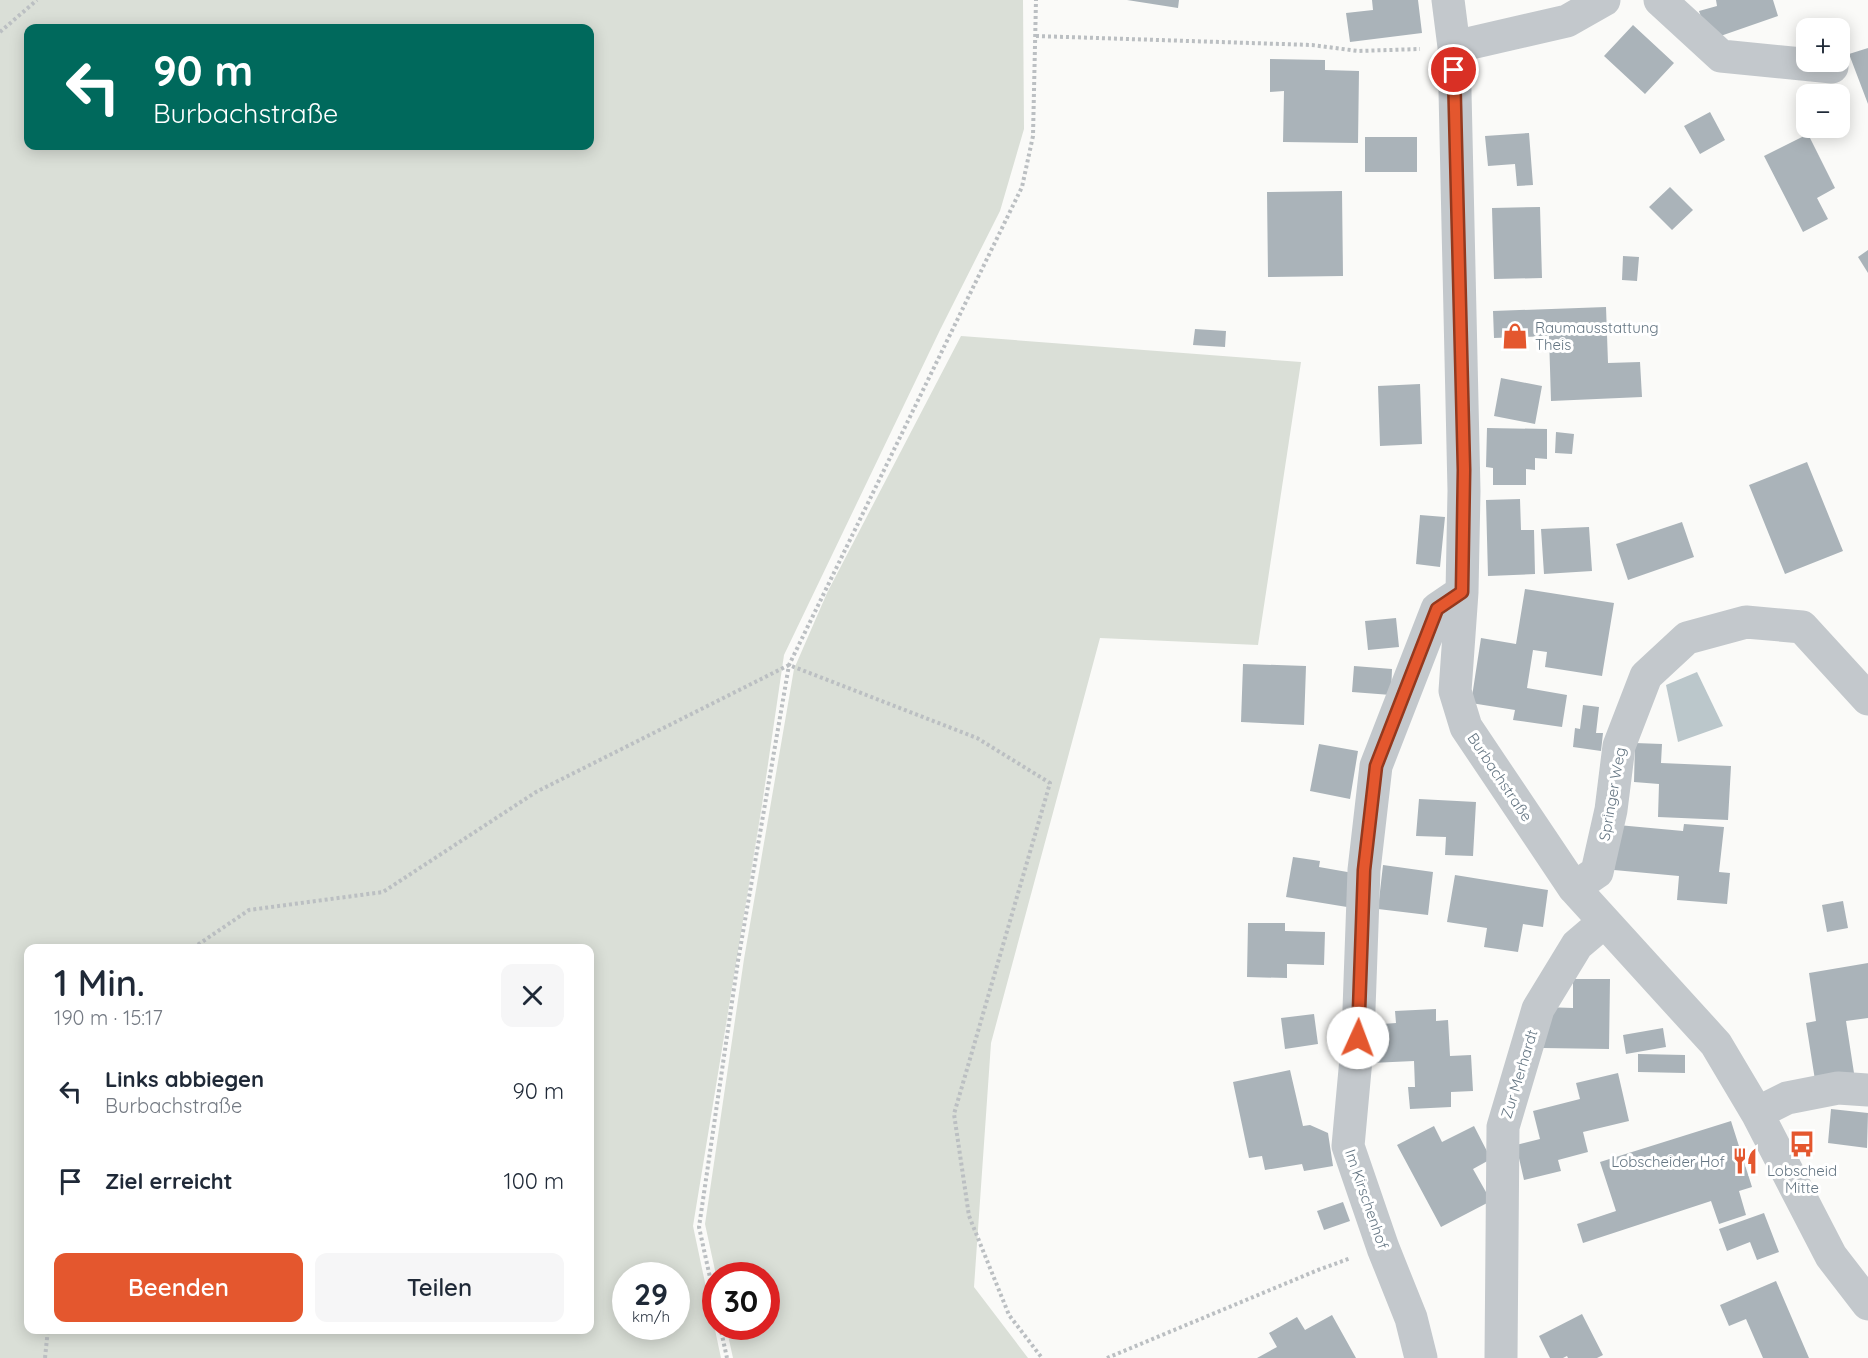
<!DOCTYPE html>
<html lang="de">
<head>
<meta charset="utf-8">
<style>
	body { margin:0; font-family:Quicksand,sans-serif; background:#f6f6f7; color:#1f2937; height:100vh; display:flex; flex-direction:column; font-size:22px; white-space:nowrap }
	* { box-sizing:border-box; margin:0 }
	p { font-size:20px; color:#747a83 }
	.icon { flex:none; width:33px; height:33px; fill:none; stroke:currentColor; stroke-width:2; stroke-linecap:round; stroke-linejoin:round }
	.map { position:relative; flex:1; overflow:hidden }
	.side { position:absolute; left:24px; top:944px; width:570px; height:390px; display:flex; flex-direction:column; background:#fff; border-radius:12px; box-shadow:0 3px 15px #0003 }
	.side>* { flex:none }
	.top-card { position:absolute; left:24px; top:24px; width:570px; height:126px; border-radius:12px; box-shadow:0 3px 15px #0003; background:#00695c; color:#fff; overflow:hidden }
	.controls { position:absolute; left:1796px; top:18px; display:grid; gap:12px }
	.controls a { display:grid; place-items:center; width:54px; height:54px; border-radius:12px; background:#fff; box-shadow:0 3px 15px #0003; font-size:30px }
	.speed { position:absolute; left:612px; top:1262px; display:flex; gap:12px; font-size:30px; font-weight:700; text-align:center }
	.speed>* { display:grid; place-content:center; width:78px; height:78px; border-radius:50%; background:#fff; box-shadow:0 3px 15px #0003; line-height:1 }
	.speed small { font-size:15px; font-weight:400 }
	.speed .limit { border:9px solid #d22; background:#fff; color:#111 }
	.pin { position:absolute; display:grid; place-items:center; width:51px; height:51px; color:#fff; margin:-26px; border:3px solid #fff; border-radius:50%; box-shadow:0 2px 6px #0007 }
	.me { position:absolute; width:66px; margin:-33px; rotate:2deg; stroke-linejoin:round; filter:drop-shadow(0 0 4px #0008) }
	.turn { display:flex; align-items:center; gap:21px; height:126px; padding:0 30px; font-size:27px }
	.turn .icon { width:78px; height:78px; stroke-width:2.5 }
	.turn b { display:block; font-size:42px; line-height:51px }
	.round { display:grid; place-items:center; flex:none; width:63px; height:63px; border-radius:12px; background:#f6f6f7 }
	.overview { display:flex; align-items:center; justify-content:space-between; height:102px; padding:0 30px }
	h1 { font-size:36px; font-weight:600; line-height:45px }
	.button { display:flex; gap:12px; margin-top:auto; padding:12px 30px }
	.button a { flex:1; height:69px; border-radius:12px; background:#e4572e; color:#fff; font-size:24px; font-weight:600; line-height:69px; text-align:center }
	.button a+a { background:#f6f6f7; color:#1f2937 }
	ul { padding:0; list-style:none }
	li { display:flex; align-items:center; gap:18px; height:90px; padding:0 30px }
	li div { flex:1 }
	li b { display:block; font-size:22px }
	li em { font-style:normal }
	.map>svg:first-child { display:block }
</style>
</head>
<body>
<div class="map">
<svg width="1868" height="1358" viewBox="0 0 1868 1358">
	<rect width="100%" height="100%" fill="#fafaf8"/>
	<path fill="#dadfd7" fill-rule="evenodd" d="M 0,0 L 1023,0 L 1024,129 L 1000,211 L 940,330 L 784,655 L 762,805 L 693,1226 L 721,1358 L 0,1358 ZM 28,28 L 590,28 L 590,146 L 28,146 ZM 28,948 L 590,948 L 590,1329 L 28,1329 ZM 626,1275 L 676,1275 L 676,1326 L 626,1326 Z
		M 961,336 L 1301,362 L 1258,645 L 1100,638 L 991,1043 L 974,1287 L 1028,1358 L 733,1358 L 726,1326 L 766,1326 L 766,1275 L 716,1275 L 705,1224 L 744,959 L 794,669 L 827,593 Z"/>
	<path fill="#bbc7cb" d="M 1697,672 L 1723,726 L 1678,742 L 1666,685 Z"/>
	<path fill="#aab3b9" d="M 1127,0 L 1179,0 L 1178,8 Z
		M 1372,0 L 1418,0 L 1422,33 L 1350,42 L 1346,13 L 1373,10 Z
		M 1716,0 L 1773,0 L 1778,16 L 1709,40 L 1699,11 L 1717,6 Z
		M 1633,25 L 1674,63 L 1645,94 L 1604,56 Z
		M 1868,48 L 1868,104 L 1849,54 Z
		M 1270,59 L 1325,60 L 1325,70 L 1359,71 L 1358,143 L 1283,142 L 1284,91 L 1270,92 Z
		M 1710,112 L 1725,140 L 1700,154 L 1684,126 Z
		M 1529,133 L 1533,185 L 1517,186 L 1515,164 L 1488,166 L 1485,136 Z
		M 1808,134 L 1835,188 L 1817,198 L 1828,219 L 1803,232 L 1764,156 Z
		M 1365,137 L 1417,137 L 1417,172 L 1365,172 Z
		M 1670,187 L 1693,210 L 1672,230 L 1649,207 Z
		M 1342,191 L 1343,276 L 1268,277 L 1267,192 Z
		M 1540,207 L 1542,278 L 1494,279 L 1492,208 Z
		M 1868,250 L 1868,273 L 1858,257 Z
		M 1623,256 L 1639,257 L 1637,281 L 1622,280 Z
		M 1606,307 L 1608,363 L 1640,362 L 1642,397 L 1551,401 L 1549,336 L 1494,338 L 1493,311 Z
		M 1195,329 L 1226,331 L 1225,347 L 1193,345 Z
		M 1501,378 L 1542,386 L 1535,424 L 1494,416 Z
		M 1420,384 L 1422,444 L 1380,446 L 1378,386 Z
		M 1487,428 L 1547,429 L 1547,459 L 1535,458 L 1535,470 L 1526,469 L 1526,485 L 1493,485 L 1493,468 L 1486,467 Z
		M 1556,432 L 1574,434 L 1572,454 L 1555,453 Z
		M 1807,462 L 1843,551 L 1785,574 L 1749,485 Z
		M 1520,499 L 1521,530 L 1534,530 L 1535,574 L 1488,576 L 1486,500 Z
		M 1420,515 L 1445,517 L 1440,567 L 1416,564 Z
		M 1682,522 L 1694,557 L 1628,580 L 1616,544 Z
		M 1589,527 L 1592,571 L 1544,574 L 1541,529 Z
		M 1525,589 L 1614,603 L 1602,676 L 1545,667 L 1547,652 L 1533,650 L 1527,688 L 1567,695 L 1562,727 L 1513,720 L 1515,710 L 1471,703 L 1481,638 L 1516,644 Z
		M 1396,618 L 1399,647 L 1368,650 L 1365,621 Z
		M 1243,664 L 1306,666 L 1304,725 L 1241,722 Z
		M 1354,666 L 1392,669 L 1391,695 L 1352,692 Z
		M 1583,705 L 1599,707 L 1596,733 L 1603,733 L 1601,751 L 1573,747 L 1575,728 L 1580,729 Z
		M 1635,743 L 1662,744 L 1661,763 L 1731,766 L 1728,820 L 1658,817 L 1659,784 L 1634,782 Z
		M 1319,744 L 1358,751 L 1350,799 L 1310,791 Z
		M 1419,799 L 1476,802 L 1473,856 L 1445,855 L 1446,837 L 1416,836 Z
		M 1684,824 L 1724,827 L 1719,872 L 1730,873 L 1727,904 L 1677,900 L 1679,876 L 1614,870 L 1618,825 L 1683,831 Z
		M 1293,857 L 1320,861 L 1319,867 L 1353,873 L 1347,907 L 1286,897 Z
		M 1383,865 L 1433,872 L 1428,915 L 1378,909 Z
		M 1455,875 L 1548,890 L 1543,927 L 1523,924 L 1518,952 L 1484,947 L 1487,928 L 1447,922 Z
		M 1843,901 L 1848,928 L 1827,932 L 1822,905 Z
		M 1248,923 L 1285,923 L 1285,931 L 1325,932 L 1324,965 L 1287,964 L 1287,978 L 1247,977 Z
		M 1868,963 L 1868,1018 L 1846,1021 L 1854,1073 L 1815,1080 L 1806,1023 L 1816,1021 L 1809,973 Z
		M 1573,979 L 1610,979 L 1609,1049 L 1543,1048 L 1544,1007 L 1573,1008 Z
		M 1436,1009 L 1436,1021 L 1448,1020 L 1450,1056 L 1471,1055 L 1473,1091 L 1451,1092 L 1451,1107 L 1410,1109 L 1408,1087 L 1415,1087 L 1414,1061 L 1371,1063 L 1369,1025 L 1396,1023 L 1395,1011 Z
		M 1314,1014 L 1318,1044 L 1285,1049 L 1281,1018 Z
		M 1663,1028 L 1666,1047 L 1626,1054 L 1623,1035 Z
		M 1638,1054 L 1685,1055 L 1685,1073 L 1638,1072 Z
		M 1290,1070 L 1303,1126 L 1310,1125 L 1328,1133 L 1333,1166 L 1304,1171 L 1302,1164 L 1265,1170 L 1262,1156 L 1249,1158 L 1233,1082 Z
		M 1618,1073 L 1629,1121 L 1583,1132 L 1588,1152 L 1558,1160 L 1561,1171 L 1524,1180 L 1516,1145 L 1540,1139 L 1533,1111 L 1580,1099 L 1576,1083 Z
		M 1831,1109 L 1868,1113 L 1867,1148 L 1828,1143 Z
		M 1731,1121 L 1752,1187 L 1739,1191 L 1746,1215 L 1719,1224 L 1711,1201 L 1583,1243 L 1577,1224 L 1616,1211 L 1600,1162 Z
		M 1434,1126 L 1442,1142 L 1474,1126 L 1491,1159 L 1473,1169 L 1491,1201 L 1441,1227 L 1397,1145 Z
		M 1343,1202 L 1350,1221 L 1324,1230 L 1317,1211 Z
		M 1764,1213 L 1779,1252 L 1757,1260 L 1750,1242 L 1727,1251 L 1719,1229 Z
		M 1776,1281 L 1809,1358 L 1763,1358 L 1746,1319 L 1729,1326 L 1720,1305 Z
		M 1582,1314 L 1603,1355 L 1597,1358 L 1568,1358 L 1567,1356 L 1563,1358 L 1550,1358 L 1539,1336 Z
		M 1332,1315 L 1356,1358 L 1257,1358 L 1277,1347 L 1269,1333 L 1297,1317 L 1305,1330 Z"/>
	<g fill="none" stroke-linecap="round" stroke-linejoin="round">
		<path stroke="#bbbfc2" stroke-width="4" stroke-dasharray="3 3" stroke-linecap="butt" d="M 0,32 L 37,0
			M 1036,36 L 1312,45 L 1358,51 L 1420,49
			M 193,948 L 249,910 L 383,892 L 536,792 L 789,665 L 977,738 L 1050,783 L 954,1114 L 969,1216 L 1009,1315 L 1042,1358
			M 716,1305 L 699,1227 L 738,961 L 789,665 L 1022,187 L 1033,136 L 1036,0
			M 720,1326 L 727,1358
			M 45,1358 L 48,1329
			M 1107,1358 L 1318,1270 L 1351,1258"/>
		<path stroke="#c3c8cc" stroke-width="33" d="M 1448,0 L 1454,47 L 1464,491 L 1462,592 L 1455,691 L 1466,727 L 1574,888 L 1716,1044 L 1757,1113 L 1831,1256 L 1868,1304
			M 1660,0 L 1721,56 L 1832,67
			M 1454,47 L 1567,21 L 1604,0
			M 1574,888 L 1597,872 L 1611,810 L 1619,746 L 1646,676 L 1687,638 L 1746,622 L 1802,627 L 1868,699
			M 1757,1113 L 1787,1098 L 1838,1088 L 1868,1090
			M 1421,1358 L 1411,1318 L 1383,1248 L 1348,1146 L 1358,1037 L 1364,870 L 1376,766 L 1437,609 L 1462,592
			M 1501,1358 L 1503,1127 L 1538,1009 L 1577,945 L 1604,922"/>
	</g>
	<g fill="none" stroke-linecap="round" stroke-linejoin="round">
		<g stroke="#94391e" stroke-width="15">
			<path id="route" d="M 1358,1038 L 1364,870 L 1376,766 L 1437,609 L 1462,592 L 1464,470 L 1454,70"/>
		</g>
		<use href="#route" stroke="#e4572e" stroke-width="10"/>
	</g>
	<defs>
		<g id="shop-bare" transform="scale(2.07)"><path d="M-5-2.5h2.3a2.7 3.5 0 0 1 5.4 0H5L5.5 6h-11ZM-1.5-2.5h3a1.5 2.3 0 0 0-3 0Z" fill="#e4572e" stroke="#fff" stroke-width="2.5" paint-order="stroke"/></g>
		<g id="bus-bare" transform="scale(2.07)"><path d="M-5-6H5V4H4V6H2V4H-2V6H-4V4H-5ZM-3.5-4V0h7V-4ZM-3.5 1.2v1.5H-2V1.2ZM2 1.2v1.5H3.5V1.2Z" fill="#e4572e" stroke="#fff" stroke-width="2.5" paint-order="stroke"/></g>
		<g id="restaurant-bare" transform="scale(2.07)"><path d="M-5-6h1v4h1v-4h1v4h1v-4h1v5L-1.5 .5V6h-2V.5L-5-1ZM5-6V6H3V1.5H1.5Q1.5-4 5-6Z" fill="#e4572e" stroke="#fff" stroke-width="2.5" paint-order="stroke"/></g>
	</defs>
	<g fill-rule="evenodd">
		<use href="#shop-bare" x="1515" y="336"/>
		<use href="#bus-bare" x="1802" y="1144"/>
		<use href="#restaurant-bare" x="1745" y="1161"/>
	</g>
	<g text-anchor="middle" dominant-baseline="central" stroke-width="6" stroke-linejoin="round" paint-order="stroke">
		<g font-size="15" fill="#657683" stroke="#fff" text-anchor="start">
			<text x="1535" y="327">Raumausstattung<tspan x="1535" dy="17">Theis</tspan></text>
			<text x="1725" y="1161" text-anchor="end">Lobscheider Hof</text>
			<text x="1802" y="1170" text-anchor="middle">Lobscheid<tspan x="1802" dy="17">Mitte</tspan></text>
		</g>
		<g font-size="15" fill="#657683" stroke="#fff">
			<text transform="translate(1500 777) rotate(56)">Burbachstraße</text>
			<text transform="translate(1612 794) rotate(-80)">Springer Weg</text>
			<text transform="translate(1519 1074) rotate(-73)">Zur Merhardt</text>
			<text transform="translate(1367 1199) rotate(71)">Im Kirschenhof</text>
		</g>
	</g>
</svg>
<div class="controls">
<a>+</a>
<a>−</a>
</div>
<div class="speed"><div>29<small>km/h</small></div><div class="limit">30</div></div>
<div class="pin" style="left:1454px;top:70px;background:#d93025"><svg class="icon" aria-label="arrive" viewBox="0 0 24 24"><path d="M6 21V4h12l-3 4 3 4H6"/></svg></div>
<svg class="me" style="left:1358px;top:1038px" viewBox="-20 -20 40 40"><circle r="19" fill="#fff"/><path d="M0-13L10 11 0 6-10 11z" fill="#e4572e"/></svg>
<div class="top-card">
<div class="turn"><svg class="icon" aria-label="left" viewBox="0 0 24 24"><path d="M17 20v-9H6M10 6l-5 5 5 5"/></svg><div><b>90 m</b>Burbachstraße</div></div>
</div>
<section class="side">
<div class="overview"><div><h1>1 Min.</h1><p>190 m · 15:17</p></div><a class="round"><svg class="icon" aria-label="close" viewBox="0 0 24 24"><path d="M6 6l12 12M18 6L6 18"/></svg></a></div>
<ul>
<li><svg class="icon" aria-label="left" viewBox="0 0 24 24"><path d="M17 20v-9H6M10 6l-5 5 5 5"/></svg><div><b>Links abbiegen</b><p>Burbachstraße</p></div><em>90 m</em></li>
<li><svg class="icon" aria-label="arrive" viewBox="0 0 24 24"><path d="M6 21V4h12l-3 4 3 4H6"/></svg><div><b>Ziel erreicht</b></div><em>100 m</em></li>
</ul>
<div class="button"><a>Beenden</a><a>Teilen</a></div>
</section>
</div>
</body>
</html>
